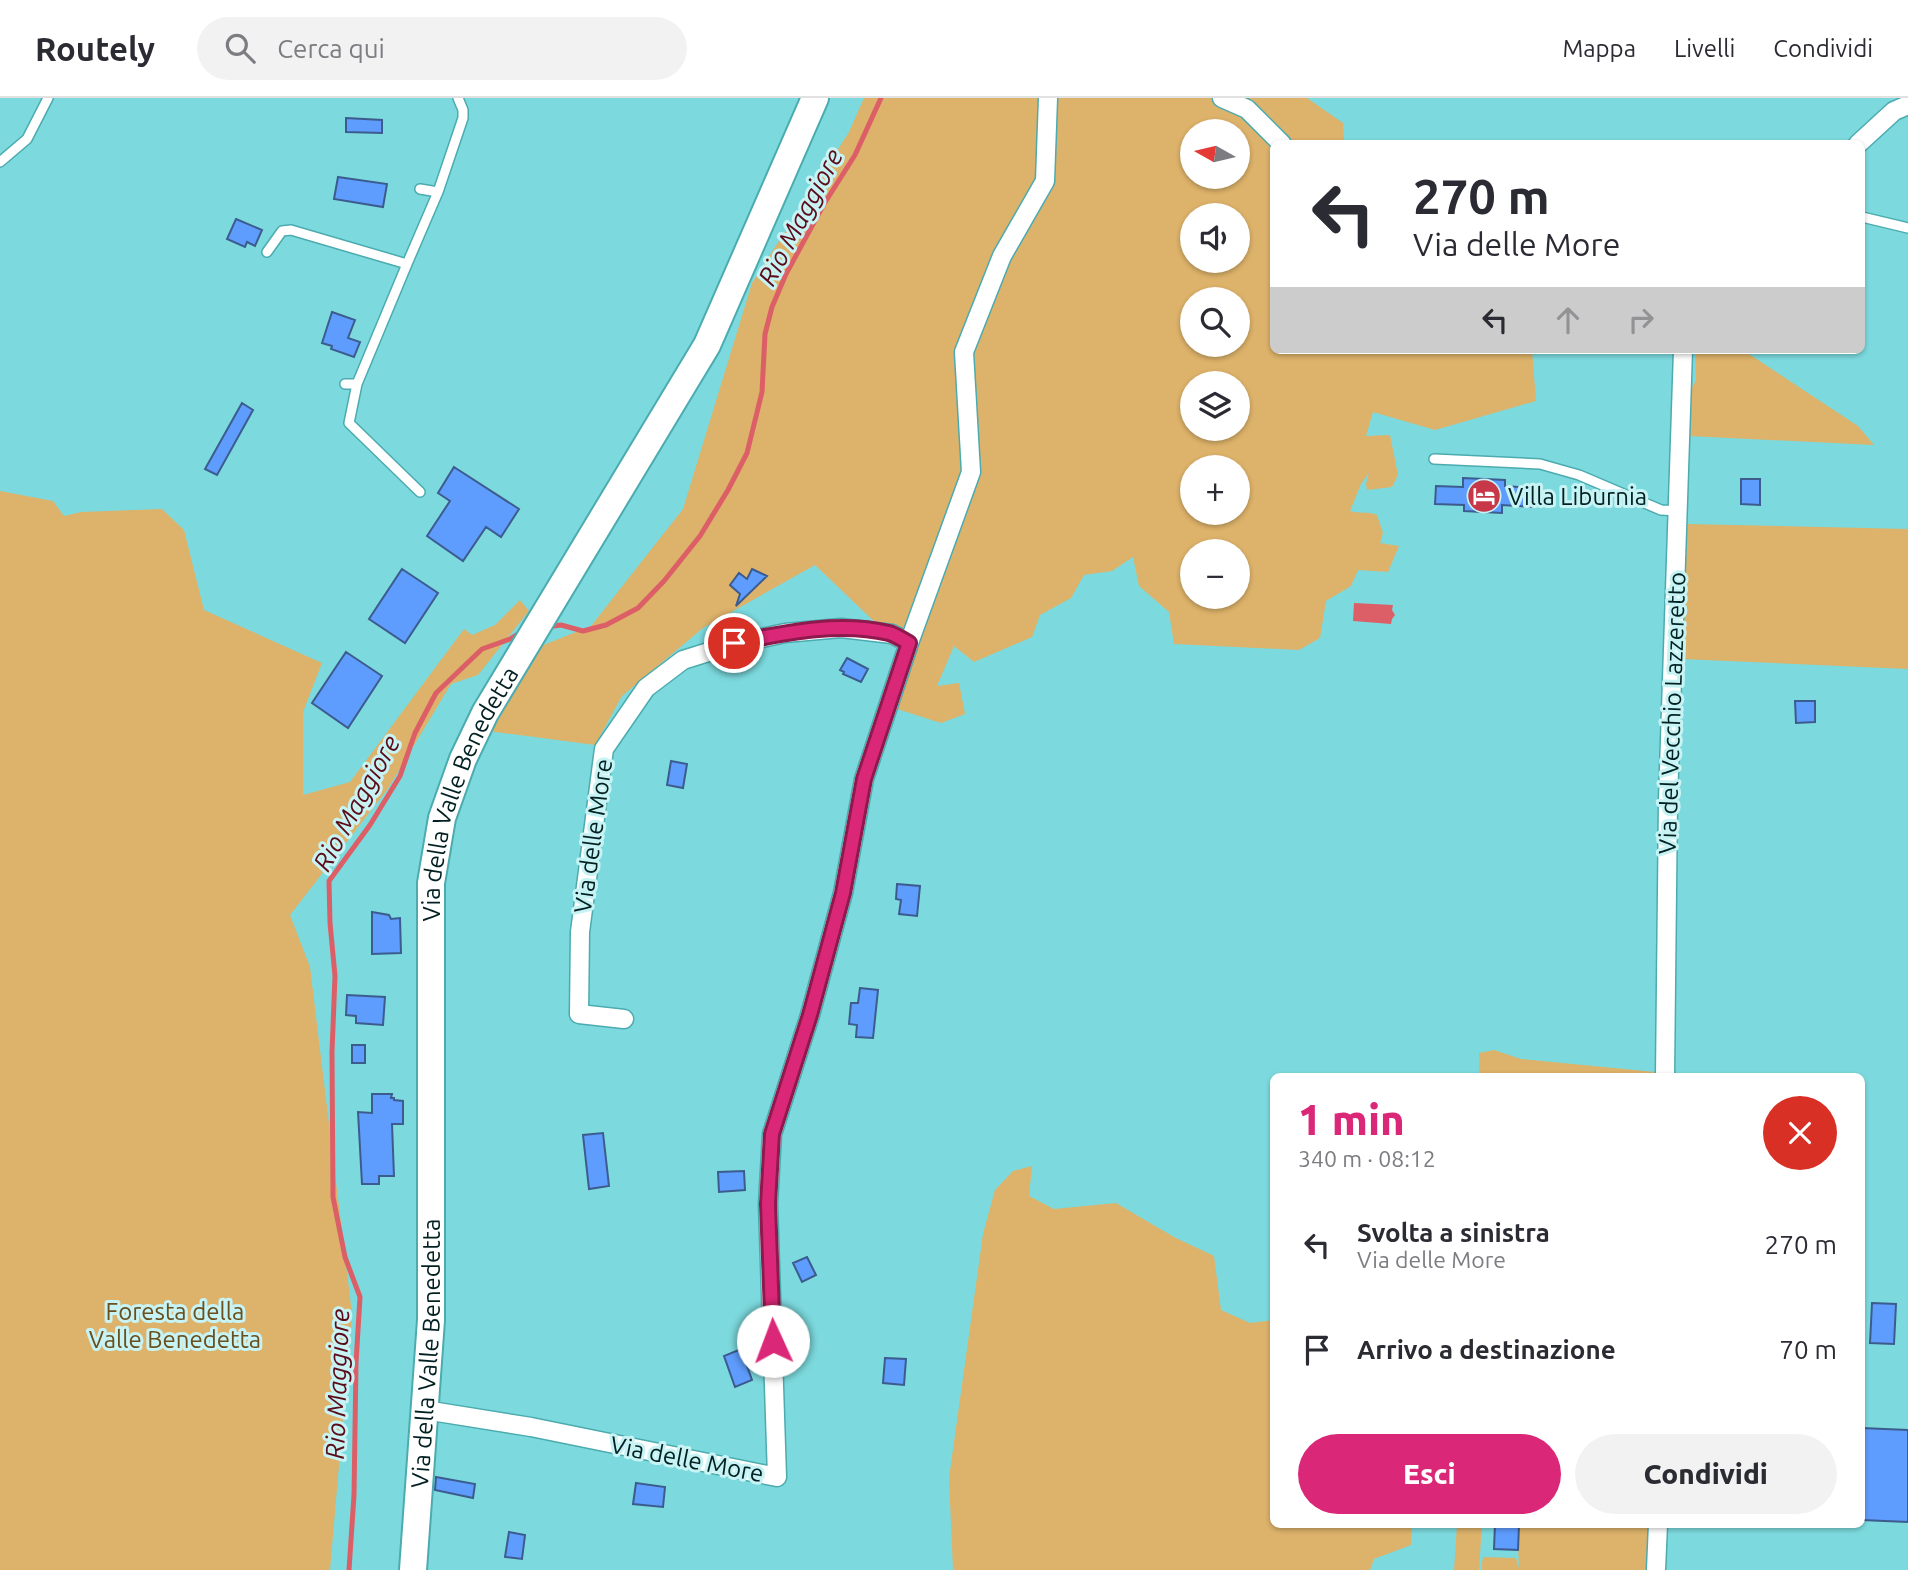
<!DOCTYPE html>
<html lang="it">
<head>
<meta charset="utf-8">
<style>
	body { margin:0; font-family:Ubuntu,sans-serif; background:#f2f2f3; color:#2b2b33; height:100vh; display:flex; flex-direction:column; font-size:26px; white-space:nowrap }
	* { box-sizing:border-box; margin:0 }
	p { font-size:23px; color:#7c7c81 }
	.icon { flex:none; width:38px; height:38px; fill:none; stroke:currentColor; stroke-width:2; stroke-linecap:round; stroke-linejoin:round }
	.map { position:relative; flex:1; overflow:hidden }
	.panel { position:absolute; left:1270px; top:975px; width:595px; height:455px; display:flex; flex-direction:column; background:#fff; border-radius:10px; box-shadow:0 2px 5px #0004 }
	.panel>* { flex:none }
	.top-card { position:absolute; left:1270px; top:42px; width:595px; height:214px; border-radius:10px; box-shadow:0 2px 5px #0004; background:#fff; color:#2b2b33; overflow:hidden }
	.needle { width:46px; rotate:278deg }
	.buttons { position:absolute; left:1180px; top:21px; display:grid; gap:14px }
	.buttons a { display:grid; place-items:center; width:70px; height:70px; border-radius:50%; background:#fff; box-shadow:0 2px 5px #0004; font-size:35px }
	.pin { position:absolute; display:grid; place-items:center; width:60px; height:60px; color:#fff; margin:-30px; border:4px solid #fff; border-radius:50%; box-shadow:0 2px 7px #0007 }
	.me { position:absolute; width:77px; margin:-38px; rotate:358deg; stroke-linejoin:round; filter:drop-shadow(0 0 5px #0008) }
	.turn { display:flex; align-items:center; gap:24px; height:147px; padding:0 28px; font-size:32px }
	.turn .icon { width:91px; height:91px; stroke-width:2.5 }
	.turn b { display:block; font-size:49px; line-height:60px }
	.lanes { display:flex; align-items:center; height:66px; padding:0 28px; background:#0003; justify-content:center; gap:35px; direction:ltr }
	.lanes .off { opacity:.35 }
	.round { display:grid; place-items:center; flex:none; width:74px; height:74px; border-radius:37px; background:#f2f2f3 }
	.head { display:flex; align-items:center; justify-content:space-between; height:119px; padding:0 28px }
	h1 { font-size:42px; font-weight:800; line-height:52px; color:#db2777 }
	.button { display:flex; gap:14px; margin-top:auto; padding:14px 28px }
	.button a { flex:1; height:80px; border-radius:42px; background:#db2777; color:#fff; font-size:28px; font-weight:800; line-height:80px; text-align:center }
	.button a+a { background:#f2f2f3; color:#2b2b33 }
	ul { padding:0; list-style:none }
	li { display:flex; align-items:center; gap:21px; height:105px; padding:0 28px }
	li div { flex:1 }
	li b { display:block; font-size:26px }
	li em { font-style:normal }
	header { display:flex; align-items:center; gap:42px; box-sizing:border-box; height:98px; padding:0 35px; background:#fff; border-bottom:2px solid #e1e1e2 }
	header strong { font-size:33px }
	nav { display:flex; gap:38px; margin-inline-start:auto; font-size:24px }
	.search { width:490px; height:63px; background:#f2f2f3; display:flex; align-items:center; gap:18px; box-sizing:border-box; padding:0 24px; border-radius:38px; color:#7c7c81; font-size:26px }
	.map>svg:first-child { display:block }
</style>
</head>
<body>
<header>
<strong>Routely</strong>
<div class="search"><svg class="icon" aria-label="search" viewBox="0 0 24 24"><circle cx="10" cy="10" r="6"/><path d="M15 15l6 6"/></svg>Cerca qui</div>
<nav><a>Mappa</a><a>Livelli</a><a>Condividi</a></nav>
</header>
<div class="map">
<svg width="1908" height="1472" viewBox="0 0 1908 1472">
	<rect width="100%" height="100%" fill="#7cdade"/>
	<path fill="#ddb26a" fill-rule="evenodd" d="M 864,0 L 1307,0 L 1343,25 L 1344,45 L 1274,46 L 1274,252 L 1532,252 L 1536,303 L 1435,332 L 1373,314 L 1366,338 L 1390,337 L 1398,377 L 1392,389 L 1367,392 L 1366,386 L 1369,375 L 1361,386 L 1350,413 C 1360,416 1367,413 1377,417 L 1383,435 L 1380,445 L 1399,448 L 1388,474 L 1358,472 L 1351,488 L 1326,503 L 1320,540 L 1299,552 L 1174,546 L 1169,514 L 1139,488 L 1133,459 L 1112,473 L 1084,477 L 1071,500 L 1040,517 L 1032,539 L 974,564 L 954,548 L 937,588 L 959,585 L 965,616 L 941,625 L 894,610 L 906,554 L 815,467 L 703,530 L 622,598 L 595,647 L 488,633 L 541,548 L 591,528 L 683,411 L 752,185 L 849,34 ZM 1192,33 L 1237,33 L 1237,79 L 1192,79 ZM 1192,117 L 1237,117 L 1237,163 L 1192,163 ZM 1192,201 L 1237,201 L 1237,247 L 1192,247 ZM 1192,285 L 1237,285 L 1237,331 L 1192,331 ZM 1192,369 L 1237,369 L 1237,415 L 1192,415 ZM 1192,453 L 1237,453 L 1237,499 L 1192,499 Z
		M 1695,252 L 1743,252 L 1858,328 L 1874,347 L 1688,338 L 1687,295 L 1696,283 Z
		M 0,393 L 53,403 L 64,418 L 81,414 L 162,411 L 184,432 L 204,512 L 322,565 L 303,614 L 303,697 L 350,684 L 464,531 L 472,537 L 495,527 L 520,502 L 529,513 L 478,577 L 451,586 L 387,692 L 290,817 L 310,869 L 352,1216 L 330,1472 L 0,1472 Z
		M 1687,426 L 1908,431 L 1908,571 L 1682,561 Z
		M 1494,952 L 1521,961 L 1655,974 L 1651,978 L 1479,978 L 1479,955 Z
		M 1032,1068 L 1029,1098 L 1054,1111 L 1116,1105 L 1174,1139 L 1214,1158 L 1221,1212 L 1250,1225 L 1274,1222 L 1274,1426 L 1412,1426 L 1411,1447 L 1374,1461 L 1370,1472 L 953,1472 L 949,1380 L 983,1136 L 995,1092 L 1013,1073 Z
		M 1457,1426 L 1482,1426 L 1479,1472 L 1454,1472 Z
		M 1517,1426 L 1650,1426 L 1649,1472 L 1481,1472 L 1483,1459 L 1516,1460 L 1519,1470 Z"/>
	<path fill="#dc5f67" d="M 1354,505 L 1393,507 L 1392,512 L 1395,517 L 1392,521 L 1391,526 L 1353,523 Z"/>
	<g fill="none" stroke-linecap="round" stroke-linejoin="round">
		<path stroke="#dc5f67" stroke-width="5" d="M 547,529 L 561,527 L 583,533 L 606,527 L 638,510 L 664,483 L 700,438 L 728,392 L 747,355 L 762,294 L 765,236 L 772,209 L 786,176 L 824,106 L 855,57 L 881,0
			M 349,1472 L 354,1397 L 356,1265 L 360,1199 L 345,1159 L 333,1099 L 332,954 L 335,878 L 330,825 L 329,783 L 370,727 L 400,678 L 415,635 L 436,595 L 482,551 L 510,541 L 521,534"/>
	</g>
	<path fill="#5e9cfd" stroke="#3c5c8e" stroke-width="2" d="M 346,20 L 382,22 L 382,35 L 346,34 Z
		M 338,79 L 387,86 L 383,109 L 334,101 Z
		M 236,121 L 262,132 L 255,148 L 247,144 L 245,149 L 227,141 Z
		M 332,214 L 355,222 L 348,240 L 360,244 L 354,259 L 331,251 L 332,248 L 322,245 Z
		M 242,305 L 253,312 L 217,377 L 205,371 Z
		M 454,369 L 519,411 L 501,439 L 486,429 L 463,463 L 427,438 L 450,403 L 438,395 Z
		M 1463,380 L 1505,382 L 1505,388 L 1533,390 L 1532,409 L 1502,407 L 1502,415 L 1464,413 L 1464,407 L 1435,406 L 1436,388 L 1463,389 Z
		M 1741,381 L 1760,381 L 1760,407 L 1741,406 Z
		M 402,471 L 438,495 L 405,545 L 369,521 Z
		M 752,471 L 767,478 L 736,508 L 740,496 L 730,487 L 739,475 L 747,481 Z
		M 346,554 L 382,578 L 348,630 L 312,605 Z
		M 847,560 L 868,571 L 861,584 L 843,576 L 844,574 L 840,572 Z
		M 1795,603 L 1815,603 L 1815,624 L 1796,625 Z
		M 671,663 L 687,666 L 683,690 L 667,687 Z
		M 897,786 L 920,788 L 917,818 L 899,816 L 901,802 L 896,801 Z
		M 372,814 L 389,817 L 391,821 L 400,820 L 401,855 L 372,856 Z
		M 860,890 L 878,892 L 873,940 L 856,939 L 857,927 L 849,926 L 851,905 L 858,905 Z
		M 347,897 L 385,899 L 383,927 L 356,925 L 356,918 L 346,917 Z
		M 352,947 L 365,947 L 365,965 L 352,965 Z
		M 372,996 L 392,996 L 391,1000 L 394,1000 L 394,1002 L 403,1003 L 403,1026 L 392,1026 L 394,1078 L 379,1078 L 379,1086 L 362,1086 L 358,1014 L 372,1015 Z
		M 603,1035 L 609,1088 L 589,1091 L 583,1037 Z
		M 744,1073 L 745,1092 L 719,1094 L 718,1074 Z
		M 807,1159 L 816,1177 L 802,1184 L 793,1165 Z
		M 1872,1205 L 1896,1206 L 1894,1246 L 1870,1245 Z
		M 741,1251 L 752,1282 L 735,1289 L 724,1258 Z
		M 885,1260 L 906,1261 L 904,1287 L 883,1285 Z
		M 1862,1330 L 1908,1332 L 1908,1424 L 1862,1422 Z
		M 436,1379 L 475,1386 L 473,1400 L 435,1392 Z
		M 636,1385 L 665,1389 L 663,1409 L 633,1406 Z
		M 1495,1426 L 1519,1427 L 1518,1452 L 1494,1451 Z
		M 509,1434 L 525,1437 L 522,1461 L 505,1459 Z"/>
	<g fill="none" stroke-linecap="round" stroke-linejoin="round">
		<g stroke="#4babaf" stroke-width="12">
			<path id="service" d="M 0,64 L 27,41 L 48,0
				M 420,91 L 438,94 L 463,20 L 463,12 L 458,0
				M 1862,119 L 1908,130
				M 267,154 L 282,133 L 291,132 L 407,166 L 438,94
				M 345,286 L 357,286 L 407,166
				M 357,286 L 349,325 L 420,394
				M 1434,361 L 1540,366 L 1579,377 L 1661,412 L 1678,413"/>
		</g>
		<g stroke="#4babaf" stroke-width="21">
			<path id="minor" d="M 1222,0 L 1247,11 L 1282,46
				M 1858,46 L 1894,13 L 1908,7
				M 909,545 L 971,374 L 964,254 L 1002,158 L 1045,83 L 1048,0
				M 1665,978 L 1668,702 L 1683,252
				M 425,1312 L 531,1329 L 777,1379 L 768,1106 L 772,1036 L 810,917 L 843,795 L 864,681 L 909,545 L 892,536 L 841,530 L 785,535 L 734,546 L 683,562 L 646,590 L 604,651 L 580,834 L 579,916 L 624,921
				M 1656,1472 L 1658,1426"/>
		</g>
		<g stroke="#4babaf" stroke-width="30">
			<g id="secondary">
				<path id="s1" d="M 413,1472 L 431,1222 L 431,785 L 442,720 L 463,661 L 485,615 L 707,247 L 815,0"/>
			</g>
		</g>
		<use href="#service" stroke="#fff" stroke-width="9"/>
		<use href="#minor" stroke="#fff" stroke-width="18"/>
		<use href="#secondary" stroke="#fff" stroke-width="26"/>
	</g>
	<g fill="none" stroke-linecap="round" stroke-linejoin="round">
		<g stroke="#8e194d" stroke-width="18">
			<path id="route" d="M 734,545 C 784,535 838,523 889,535 C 896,537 903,542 909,545 L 864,681 L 843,795 L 810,917 L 772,1036 L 768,1106 L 773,1243"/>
		</g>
		<use href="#route" stroke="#db2777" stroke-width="12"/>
	</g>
	<defs>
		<g id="hotel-disc" transform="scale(1.75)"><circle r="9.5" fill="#c73748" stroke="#c7f3f4"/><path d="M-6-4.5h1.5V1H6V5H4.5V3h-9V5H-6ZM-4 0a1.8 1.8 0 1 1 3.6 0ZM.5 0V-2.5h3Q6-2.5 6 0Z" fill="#fff"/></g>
	</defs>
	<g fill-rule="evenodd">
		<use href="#hotel-disc" x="1484" y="398"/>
	</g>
	<g text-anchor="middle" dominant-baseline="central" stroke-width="6" stroke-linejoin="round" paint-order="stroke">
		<g font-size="24" fill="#022021" stroke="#c7f3f4" text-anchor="start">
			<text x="1508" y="398">Villa Liburnia</text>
		</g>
		<g font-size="24" fill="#022021" stroke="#c7f3f4">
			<text transform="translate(1672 615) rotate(-88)">Via del Vecchio Lazzeretto</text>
			<text stroke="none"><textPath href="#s1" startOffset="784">Via della Valle Benedetta</textPath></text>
			<text transform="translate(593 738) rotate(-82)">Via delle More</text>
			<text stroke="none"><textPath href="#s1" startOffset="217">Via della Valle Benedetta</textPath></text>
			<text transform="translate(687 1361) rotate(11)">Via delle More</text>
		</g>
		<g font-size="24" fill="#6a4f1e" stroke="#c7f3f4">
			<text x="175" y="1213">Foresta della<tspan x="175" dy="28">Valle Benedetta</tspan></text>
		</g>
		<g font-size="26" font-style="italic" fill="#5c0b18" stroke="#c7f3f4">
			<text transform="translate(800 119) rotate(-62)">Rio Maggiore</text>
			<text transform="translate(356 705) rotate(-61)">Rio Maggiore</text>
			<text transform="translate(337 1286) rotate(-88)">Rio Maggiore</text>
		</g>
	</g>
</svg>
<div class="buttons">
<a><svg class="needle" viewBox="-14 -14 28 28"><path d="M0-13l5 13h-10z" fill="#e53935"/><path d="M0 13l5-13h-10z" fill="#7c7c81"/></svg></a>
<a><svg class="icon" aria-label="sound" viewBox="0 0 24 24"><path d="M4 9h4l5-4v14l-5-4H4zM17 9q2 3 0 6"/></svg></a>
<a><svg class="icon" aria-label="search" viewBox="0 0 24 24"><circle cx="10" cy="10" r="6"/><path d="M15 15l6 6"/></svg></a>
<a><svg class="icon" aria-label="layers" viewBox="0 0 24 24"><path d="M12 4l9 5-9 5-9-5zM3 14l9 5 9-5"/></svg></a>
<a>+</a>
<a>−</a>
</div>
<div class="pin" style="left:734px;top:545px;background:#d93025"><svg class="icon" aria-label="arrive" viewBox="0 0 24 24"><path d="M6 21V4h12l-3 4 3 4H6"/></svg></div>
<svg class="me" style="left:773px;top:1243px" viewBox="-20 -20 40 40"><circle r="19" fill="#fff"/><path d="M0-13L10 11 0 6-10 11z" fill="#db2777"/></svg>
<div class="top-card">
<div class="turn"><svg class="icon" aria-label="left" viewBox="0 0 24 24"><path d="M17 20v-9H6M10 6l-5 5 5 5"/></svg><div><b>270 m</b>Via delle More</div></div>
<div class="lanes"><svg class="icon" aria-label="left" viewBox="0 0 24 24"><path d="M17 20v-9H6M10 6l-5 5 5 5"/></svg><svg class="icon off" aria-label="ahead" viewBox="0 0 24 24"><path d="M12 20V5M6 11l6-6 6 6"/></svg><svg class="icon off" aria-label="right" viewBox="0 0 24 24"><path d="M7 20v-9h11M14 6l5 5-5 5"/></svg></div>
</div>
<section class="panel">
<div class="head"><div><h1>1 min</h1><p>340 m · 08:12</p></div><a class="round" style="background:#d93025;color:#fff"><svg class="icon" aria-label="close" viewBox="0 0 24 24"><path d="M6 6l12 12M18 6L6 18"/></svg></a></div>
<ul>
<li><svg class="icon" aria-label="left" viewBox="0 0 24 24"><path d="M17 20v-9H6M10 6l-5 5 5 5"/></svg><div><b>Svolta a sinistra</b><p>Via delle More</p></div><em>270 m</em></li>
<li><svg class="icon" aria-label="arrive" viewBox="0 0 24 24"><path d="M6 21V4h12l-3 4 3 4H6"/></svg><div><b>Arrivo a destinazione</b></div><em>70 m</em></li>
</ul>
<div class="button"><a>Esci</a><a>Condividi</a></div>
</section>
</div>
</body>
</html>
